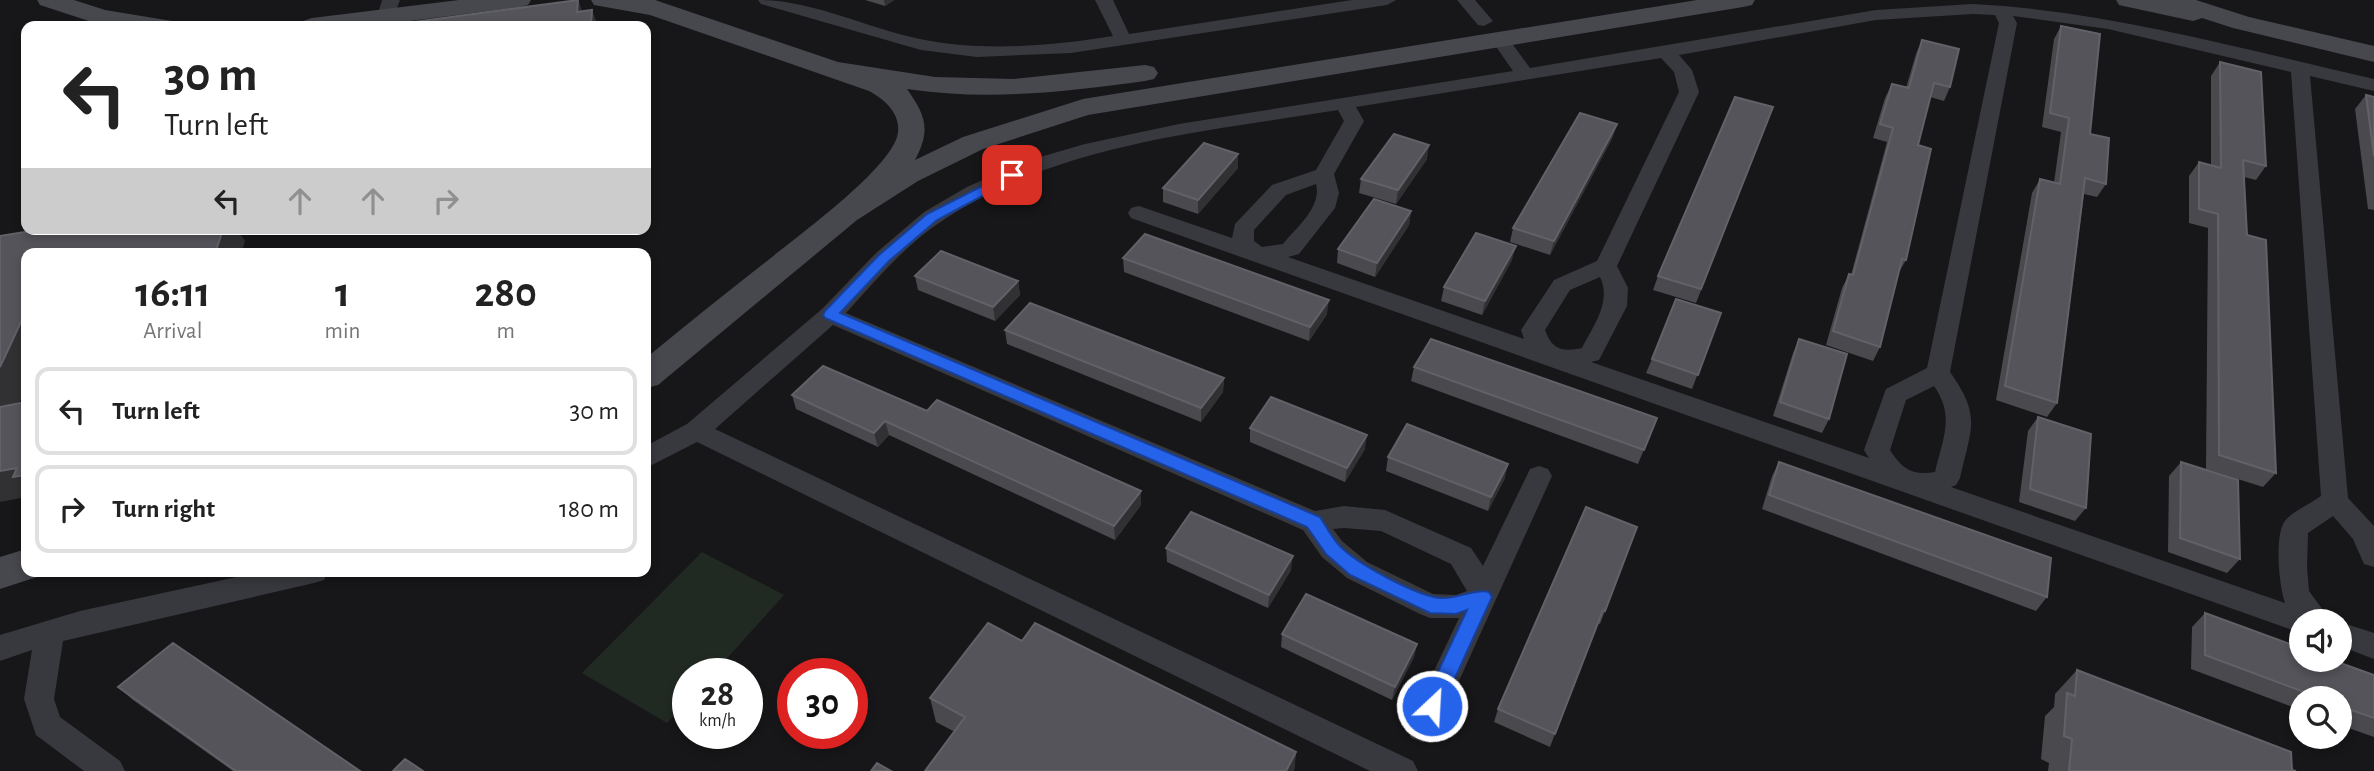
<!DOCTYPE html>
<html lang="en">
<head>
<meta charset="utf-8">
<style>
	body { margin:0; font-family:"Alegreya Sans",sans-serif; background:#f2f2f2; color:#222; height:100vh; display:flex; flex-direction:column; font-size:26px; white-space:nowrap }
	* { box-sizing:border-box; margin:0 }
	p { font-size:23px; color:#767676 }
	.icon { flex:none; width:38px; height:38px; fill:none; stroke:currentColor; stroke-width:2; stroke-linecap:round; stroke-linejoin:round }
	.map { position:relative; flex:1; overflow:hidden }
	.details { position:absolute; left:21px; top:248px; width:630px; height:329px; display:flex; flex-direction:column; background:#fff; border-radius:14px; box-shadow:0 4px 10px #0003 }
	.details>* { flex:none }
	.top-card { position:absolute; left:21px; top:21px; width:630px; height:214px; border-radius:14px; box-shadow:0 4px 10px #0003; background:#fff; color:#222; overflow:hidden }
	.fabs { position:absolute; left:2289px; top:609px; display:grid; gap:14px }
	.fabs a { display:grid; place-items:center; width:63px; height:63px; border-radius:50%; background:#fff; box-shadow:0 4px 10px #0003; font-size:35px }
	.speed { position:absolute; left:672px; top:658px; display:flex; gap:14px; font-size:35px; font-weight:700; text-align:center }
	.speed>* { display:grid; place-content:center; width:91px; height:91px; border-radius:50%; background:#fff; box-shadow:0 4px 10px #0003; line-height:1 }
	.speed small { font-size:18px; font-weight:400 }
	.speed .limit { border:10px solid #d22; background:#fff; color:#111 }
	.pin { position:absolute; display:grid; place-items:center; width:60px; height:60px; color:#fff; margin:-30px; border-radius:14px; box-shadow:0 4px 10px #0006 }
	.me { position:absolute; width:77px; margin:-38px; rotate:25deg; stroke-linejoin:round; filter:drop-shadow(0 0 5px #0008) }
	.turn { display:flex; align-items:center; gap:24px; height:147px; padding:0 28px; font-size:32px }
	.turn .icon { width:91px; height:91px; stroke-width:2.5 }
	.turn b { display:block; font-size:49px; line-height:60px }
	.lanes { display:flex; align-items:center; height:66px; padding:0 28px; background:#0003; justify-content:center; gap:35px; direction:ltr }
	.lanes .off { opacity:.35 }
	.eta { display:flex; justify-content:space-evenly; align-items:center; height:119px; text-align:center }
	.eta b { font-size:42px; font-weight:700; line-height:49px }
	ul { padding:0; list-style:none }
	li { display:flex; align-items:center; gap:21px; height:88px; margin:0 14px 10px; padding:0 14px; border:4px solid #e0e0e0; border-radius:14px }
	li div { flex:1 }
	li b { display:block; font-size:26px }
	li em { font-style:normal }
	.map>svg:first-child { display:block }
</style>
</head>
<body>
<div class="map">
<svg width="2374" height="771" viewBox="0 0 2374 771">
	<rect width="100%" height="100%" fill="#171719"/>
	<path fill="#212923" d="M 702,552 L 784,595 L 713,674 L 688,674 L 688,701 L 667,723 L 582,673 Z"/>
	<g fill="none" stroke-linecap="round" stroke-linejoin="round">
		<path fill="#38393e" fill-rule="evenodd" d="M 382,0 L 400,0 L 392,21 L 386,22 L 377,17 Z
			M 758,0 C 813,0 866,28 920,39 C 982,52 1051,46 1113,36 L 1095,0 L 1113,0 L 1129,34 L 1352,0 L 1396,0 L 1387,5 L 1071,53 L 977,57 L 921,50 L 761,4 Z
			M 1457,0 L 1475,0 L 1493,21 L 1484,26 L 1478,25 Z
			M 1973,4 C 2109,11 2242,49 2374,79 L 2374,91 L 2310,76 L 2348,498 L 2374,526 L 2374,567 L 2364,564 L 2353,539 L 2333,516 L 2308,533 L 2307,567 L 2309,591 L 2331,621 L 2301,621 L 2301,633 L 1131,218 L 1128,213 L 1131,208 L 1139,206 L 1232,238 L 1235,224 L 1272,185 L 1316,170 L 1344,121 L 1338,110 C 1204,132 1058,143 942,221 C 905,245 875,281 846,313 L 1315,511 L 1344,506 L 1385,510 L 1471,548 L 1483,566 L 1530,469 L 1539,466 L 1548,469 L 1552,476 L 1433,738 L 1422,742 L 1411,738 L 1407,728 L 1459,618 L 1430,618 L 1420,614 L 1347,578 L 1322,557 L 1303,530 L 833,325 L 715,429 L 1413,761 L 1418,771 L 1370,771 L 697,442 L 646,468 L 646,446 L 687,424 L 822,309 L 876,253 L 924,212 L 967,187 L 1023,162 L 1085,144 L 1179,124 L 1513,71 L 1490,38 L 1499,33 L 1505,34 L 1530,68 L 1876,10 ZM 1973,14 L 1995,15 L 1999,23 L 1927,368 L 1886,389 L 1864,450 L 1869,458 L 1591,362 L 1599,360 L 1627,306 L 1628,288 L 1617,266 L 1699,92 L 1692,70 L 1679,55 L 1876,20 ZM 2013,16 L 2108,29 L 2291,72 L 2321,496 C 2310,504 2293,511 2285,521 C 2274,535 2279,586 2285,603 L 1951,487 L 1956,485 L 1960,478 C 1971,428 1982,417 1950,372 L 2017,23 ZM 1661,58 L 1674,72 L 1679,92 L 1597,261 L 1554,280 L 1521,330 L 1524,339 L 1288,257 L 1299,254 L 1335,208 L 1339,193 L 1334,174 L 1364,121 L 1356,107 ZM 1316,184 C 1322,207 1297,227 1283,244 L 1262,247 L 1254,241 L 1254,230 L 1286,195 ZM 1600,277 C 1612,302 1593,326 1582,348 C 1562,352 1552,350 1545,330 L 1570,290 ZM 1934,386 C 1955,416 1943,438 1935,472 C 1913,476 1902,469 1890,450 L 1906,400 ZM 1344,528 L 1381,531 L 1451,564 L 1467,591 L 1456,595 L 1433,594 L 1367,562 L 1342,541 L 1333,529 Z
			M 260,572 L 328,572 L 324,580 L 314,583 L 63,641 L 54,699 L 60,717 L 120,761 L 125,771 L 84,771 L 36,735 L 24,699 L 32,650 L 0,661 L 0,635 L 80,611 Z
			M 2340,622 L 2374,633 L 2374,659 L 2340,646 Z"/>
		<path fill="#46484e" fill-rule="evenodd" d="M 37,0 L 74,0 L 105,10 L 172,21 L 176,26 L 101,25 L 40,5 Z
			M 459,0 L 531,0 L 528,5 L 519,7 L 371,26 L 299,26 L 303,21 L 312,18 Z
			M 591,0 L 655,0 L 838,62 L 935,77 L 1014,79 L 1145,65 L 1154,67 L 1158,73 L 1154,79 L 1145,81 C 1066,92 986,101 907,89 C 926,116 931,130 915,160 L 963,137 L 1083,99 L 1697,0 L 1755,0 L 1752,5 L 1743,7 L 1088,115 L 983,149 L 918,181 L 857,220 L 658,385 L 646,388 L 646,358 C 686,325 726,293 767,261 C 798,236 886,172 897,137 C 903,116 886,100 869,91 L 650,15 L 594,5 Z
			M 2116,0 L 2196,0 L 2249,17 L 2374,46 L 2374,62 L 2233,28 L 2202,18 L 2193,21 L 2128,7 L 2119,5 Z
			M 26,549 L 26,572 L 42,572 L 40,576 L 0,589 L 0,557 Z"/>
	</g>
	<path fill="#49494e" d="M 865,0 L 894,0 L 885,6 Z
		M 2061,26 L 2090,134 L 2106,184 L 2097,197 L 2084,194 L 2057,403 L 2047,417 L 1996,400 L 2032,193 L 2040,179 L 2054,183 L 2061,132 L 2042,127 L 2054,39 Z
		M 1922,40 L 1950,87 L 1944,101 L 1930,97 L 1918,145 L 1906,260 L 1898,274 L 1880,347 L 1873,361 L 1826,345 L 1842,288 L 1849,274 L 1851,275 L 1887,142 L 1873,138 L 1885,98 L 1892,84 L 1906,88 L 1916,54 Z
		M 2220,62 L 2266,166 L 2256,180 L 2244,177 L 2247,235 L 2276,473 L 2263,487 L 2206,469 L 2208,228 L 2189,223 L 2189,176 L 2199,162 L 2211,165 L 2211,76 Z
		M 2366,95 L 2374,97 L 2374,210 L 2368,209 L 2355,109 Z
		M 1768,121 L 1696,303 L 1653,290 L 1658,276 Z
		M 1613,137 L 1550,255 L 1510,242 L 1513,228 Z
		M 1427,159 L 1396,204 L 1359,193 L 1361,179 Z
		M 1238,168 L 1198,214 L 1163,202 L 1163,188 Z
		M 1411,211 L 1409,225 L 1375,277 L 1337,263 L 1338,249 Z
		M 1123,258 L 1327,314 L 1309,341 L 1124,272 Z
		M 1512,260 L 1482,315 L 1441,301 L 1444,287 Z
		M 915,276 L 1018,281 L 1020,295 L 995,321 L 918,290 Z
		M 1721,313 L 1692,389 L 1646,373 L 1652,359 Z
		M 1005,330 L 1224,378 L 1223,392 L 1201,422 L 1007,344 Z
		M 1799,339 L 1829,419 L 1822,433 L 1773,416 L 1793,353 Z
		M 1414,367 L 1657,418 L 1638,464 L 1411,381 Z
		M 792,395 L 927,411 L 1141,491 L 1141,505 L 1115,540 L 889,435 L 878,447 L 796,409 Z
		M 2038,417 L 2086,508 L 2075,521 L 2019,502 L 2028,431 Z
		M 1250,428 L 1365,449 L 1345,482 L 1250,442 Z
		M 1388,457 L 1505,478 L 1488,511 L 1386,471 Z
		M 1779,462 L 2047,597 L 2036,611 L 1762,509 L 1772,476 Z
		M 2181,462 L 2240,559 L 2227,573 L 2168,552 L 2169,476 Z
		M 1637,527 L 1600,624 L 1597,623 L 1550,747 L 1494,722 L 1498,709 Z
		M 1166,548 L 1291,570 L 1268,608 L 1167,562 Z
		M 2205,613 L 2374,675 L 2374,737 L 2340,725 L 2340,698 L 2301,698 L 2301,710 L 2191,669 L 2192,627 Z
		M 1282,634 L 1417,644 L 1414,657 L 1392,700 L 1281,647 Z
		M 1022,641 L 1296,752 L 1294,771 L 925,771 L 955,732 L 936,722 L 930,698 Z
		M 2077,670 L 2292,770 L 2296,771 L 2048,771 L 2049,763 L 2041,759 L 2045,716 L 2054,707 L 2055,694 Z
		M 118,687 L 360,771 L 233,771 L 133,700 Z"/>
	<path fill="#313134" d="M 578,0 L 587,24 L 577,12 Z
		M 884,0 L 894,0 L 885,6 Z
		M 592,10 L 598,26 L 591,26 Z
		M 1617,124 L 1613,137 L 1550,255 L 1554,241 Z
		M 1429,145 L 1427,159 L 1396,204 L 1398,190 Z
		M 1238,154 L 1238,168 L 1198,214 L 1198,200 Z
		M 1411,211 L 1409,225 L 1375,277 L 1377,263 Z
		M 223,229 L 237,229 L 245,241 L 241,254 L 215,254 Z
		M 1516,246 L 1512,260 L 1482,315 L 1485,301 Z
		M 1018,281 L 1020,295 L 995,321 L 993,307 Z
		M 1329,300 L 1327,314 L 1309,341 L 1310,327 Z
		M 26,311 L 26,388 L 5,436 L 0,432 L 0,367 Z
		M 1224,378 L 1223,392 L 1201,422 L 1201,408 Z
		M 885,421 L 889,435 L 878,447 L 874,433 Z
		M 1367,435 L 1365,449 L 1345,482 L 1347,468 Z
		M 1508,464 L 1505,478 L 1488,511 L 1491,497 Z
		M 17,468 L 26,475 L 26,497 L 0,502 L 0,471 Z
		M 1141,491 L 1141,505 L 1115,540 L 1114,526 Z
		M 1293,556 L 1291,570 L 1268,608 L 1269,595 Z
		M 1417,644 L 1414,657 L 1392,700 L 1395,687 Z
		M 1296,752 L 1294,771 L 1286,771 Z"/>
	<path fill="#54545a" stroke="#616268" stroke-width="2" d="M 578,0 L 577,12 L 592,10 L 591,26 L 384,26 Z
		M 2061,26 L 2100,34 L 2090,134 L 2109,138 L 2106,184 L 2085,178 L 2057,403 L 2005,386 L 2040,179 L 2060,184 L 2069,118 L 2050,113 Z
		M 1922,40 L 1959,49 L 1950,87 L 1934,83 L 1918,145 L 1931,149 L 1906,260 L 1902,259 L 1880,347 L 1833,331 L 1849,274 L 1853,275 L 1893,128 L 1880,124 L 1892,84 L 1909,88 Z
		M 2220,62 L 2261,72 L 2266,166 L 2243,160 L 2247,235 L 2266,240 L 2276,473 L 2219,455 L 2218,214 L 2199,209 L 2199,162 L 2221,168 Z
		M 2366,95 L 2374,97 L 2374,156 Z
		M 1735,97 L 1773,107 L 1701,289 L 1658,276 Z
		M 1580,113 L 1617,124 L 1554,241 L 1513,228 Z
		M 1394,134 L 1429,145 L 1398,190 L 1361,179 Z
		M 1204,143 L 1238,154 L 1198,200 L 1163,188 Z
		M 1374,199 L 1411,211 L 1377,263 L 1338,249 Z
		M 43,229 L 223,229 L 215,254 L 26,254 L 26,311 L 0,367 L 0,236 Z
		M 1476,233 L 1516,246 L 1485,301 L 1444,287 Z
		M 1145,234 L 1329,300 L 1310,327 L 1123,258 Z
		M 941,251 L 1018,281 L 993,307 L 915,276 Z
		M 1676,299 L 1721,313 L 1698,375 L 1652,359 Z
		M 1030,303 L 1224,378 L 1201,408 L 1005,330 Z
		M 1431,339 L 1657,418 L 1644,450 L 1414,367 Z
		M 1799,339 L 1847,354 L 1829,419 L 1780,402 Z
		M 823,366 L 927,411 L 937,400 L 1141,491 L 1114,526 L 885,421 L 874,433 L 792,395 Z
		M 1271,397 L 1367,435 L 1347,468 L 1250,428 Z
		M 26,402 L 26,475 L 13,477 L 17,468 L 0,471 L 0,407 Z
		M 2038,417 L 2091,434 L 2086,508 L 2030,489 Z
		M 1407,424 L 1508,464 L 1491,497 L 1388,457 Z
		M 1779,462 L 2051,558 L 2047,597 L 1769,495 Z
		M 2181,462 L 2238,480 L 2240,559 L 2180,538 Z
		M 1586,507 L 1637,527 L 1605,611 L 1603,610 L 1555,734 L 1498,709 Z
		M 1191,512 L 1293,556 L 1269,595 L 1166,548 Z
		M 1306,594 L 1417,644 L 1395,687 L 1282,634 Z
		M 2205,613 L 2301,648 L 2301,660 L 2332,660 L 2374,675 L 2374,718 L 2340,706 L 2340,698 L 2320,698 L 2205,655 Z
		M 988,623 L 1022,641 L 1035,623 L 1296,752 L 1286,771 L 925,771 L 965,717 L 930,698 Z
		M 173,643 L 360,771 L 236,771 L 118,687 Z
		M 2077,670 L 2291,752 L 2292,770 L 2296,771 L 2069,771 L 2072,739 L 2064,736 L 2067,693 L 2075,696 Z
		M 405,759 L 423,771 L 393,771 Z
		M 877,763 L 891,771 L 871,771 Z"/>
	<path fill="#2563eb" stroke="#184099" stroke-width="2" d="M 1012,171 L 1018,175 L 1016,178 L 937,220 L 889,261 L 840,313 L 1320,517 C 1326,526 1331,536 1338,544 C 1355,563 1418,597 1442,598 C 1458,599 1477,588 1489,592 L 1492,597 L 1439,713 L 1432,715 L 1425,713 L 1422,706 L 1467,610 L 1456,614 L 1430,613 L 1350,575 L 1326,554 L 1307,527 L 825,318 L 823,315 L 825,311 L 879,255 L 927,214 Z"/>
</svg>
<div class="fabs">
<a><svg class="icon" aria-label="sound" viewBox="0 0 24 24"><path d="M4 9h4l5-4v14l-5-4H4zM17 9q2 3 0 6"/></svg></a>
<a><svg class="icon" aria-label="search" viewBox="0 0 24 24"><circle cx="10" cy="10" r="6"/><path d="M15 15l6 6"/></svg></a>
</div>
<div class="speed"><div>28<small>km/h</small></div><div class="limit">30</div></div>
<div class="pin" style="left:1012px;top:175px;background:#d93025"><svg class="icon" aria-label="arrive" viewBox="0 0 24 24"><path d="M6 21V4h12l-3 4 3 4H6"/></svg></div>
<svg class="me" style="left:1432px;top:706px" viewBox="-20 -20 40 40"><circle r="17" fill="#2563eb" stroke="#fff" stroke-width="3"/><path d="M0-11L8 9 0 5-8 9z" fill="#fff"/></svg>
<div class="top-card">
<div class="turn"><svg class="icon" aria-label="left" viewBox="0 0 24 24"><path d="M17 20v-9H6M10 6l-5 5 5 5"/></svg><div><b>30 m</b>Turn left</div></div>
<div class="lanes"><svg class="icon" aria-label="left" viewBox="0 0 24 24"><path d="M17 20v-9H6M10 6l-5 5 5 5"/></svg><svg class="icon off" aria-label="ahead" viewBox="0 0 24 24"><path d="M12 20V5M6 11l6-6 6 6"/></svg><svg class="icon off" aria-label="ahead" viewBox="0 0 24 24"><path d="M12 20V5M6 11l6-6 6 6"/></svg><svg class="icon off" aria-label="right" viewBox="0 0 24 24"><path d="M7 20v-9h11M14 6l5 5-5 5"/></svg></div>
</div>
<section class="details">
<div class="eta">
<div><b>16:11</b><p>Arrival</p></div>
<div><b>1</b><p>min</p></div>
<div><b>280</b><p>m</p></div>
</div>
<ul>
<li><svg class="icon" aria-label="left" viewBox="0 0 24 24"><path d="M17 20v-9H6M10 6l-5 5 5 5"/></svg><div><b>Turn left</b></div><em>30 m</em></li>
<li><svg class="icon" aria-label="right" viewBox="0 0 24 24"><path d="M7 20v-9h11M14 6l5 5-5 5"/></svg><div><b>Turn right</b></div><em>180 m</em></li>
</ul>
</section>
</div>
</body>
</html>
